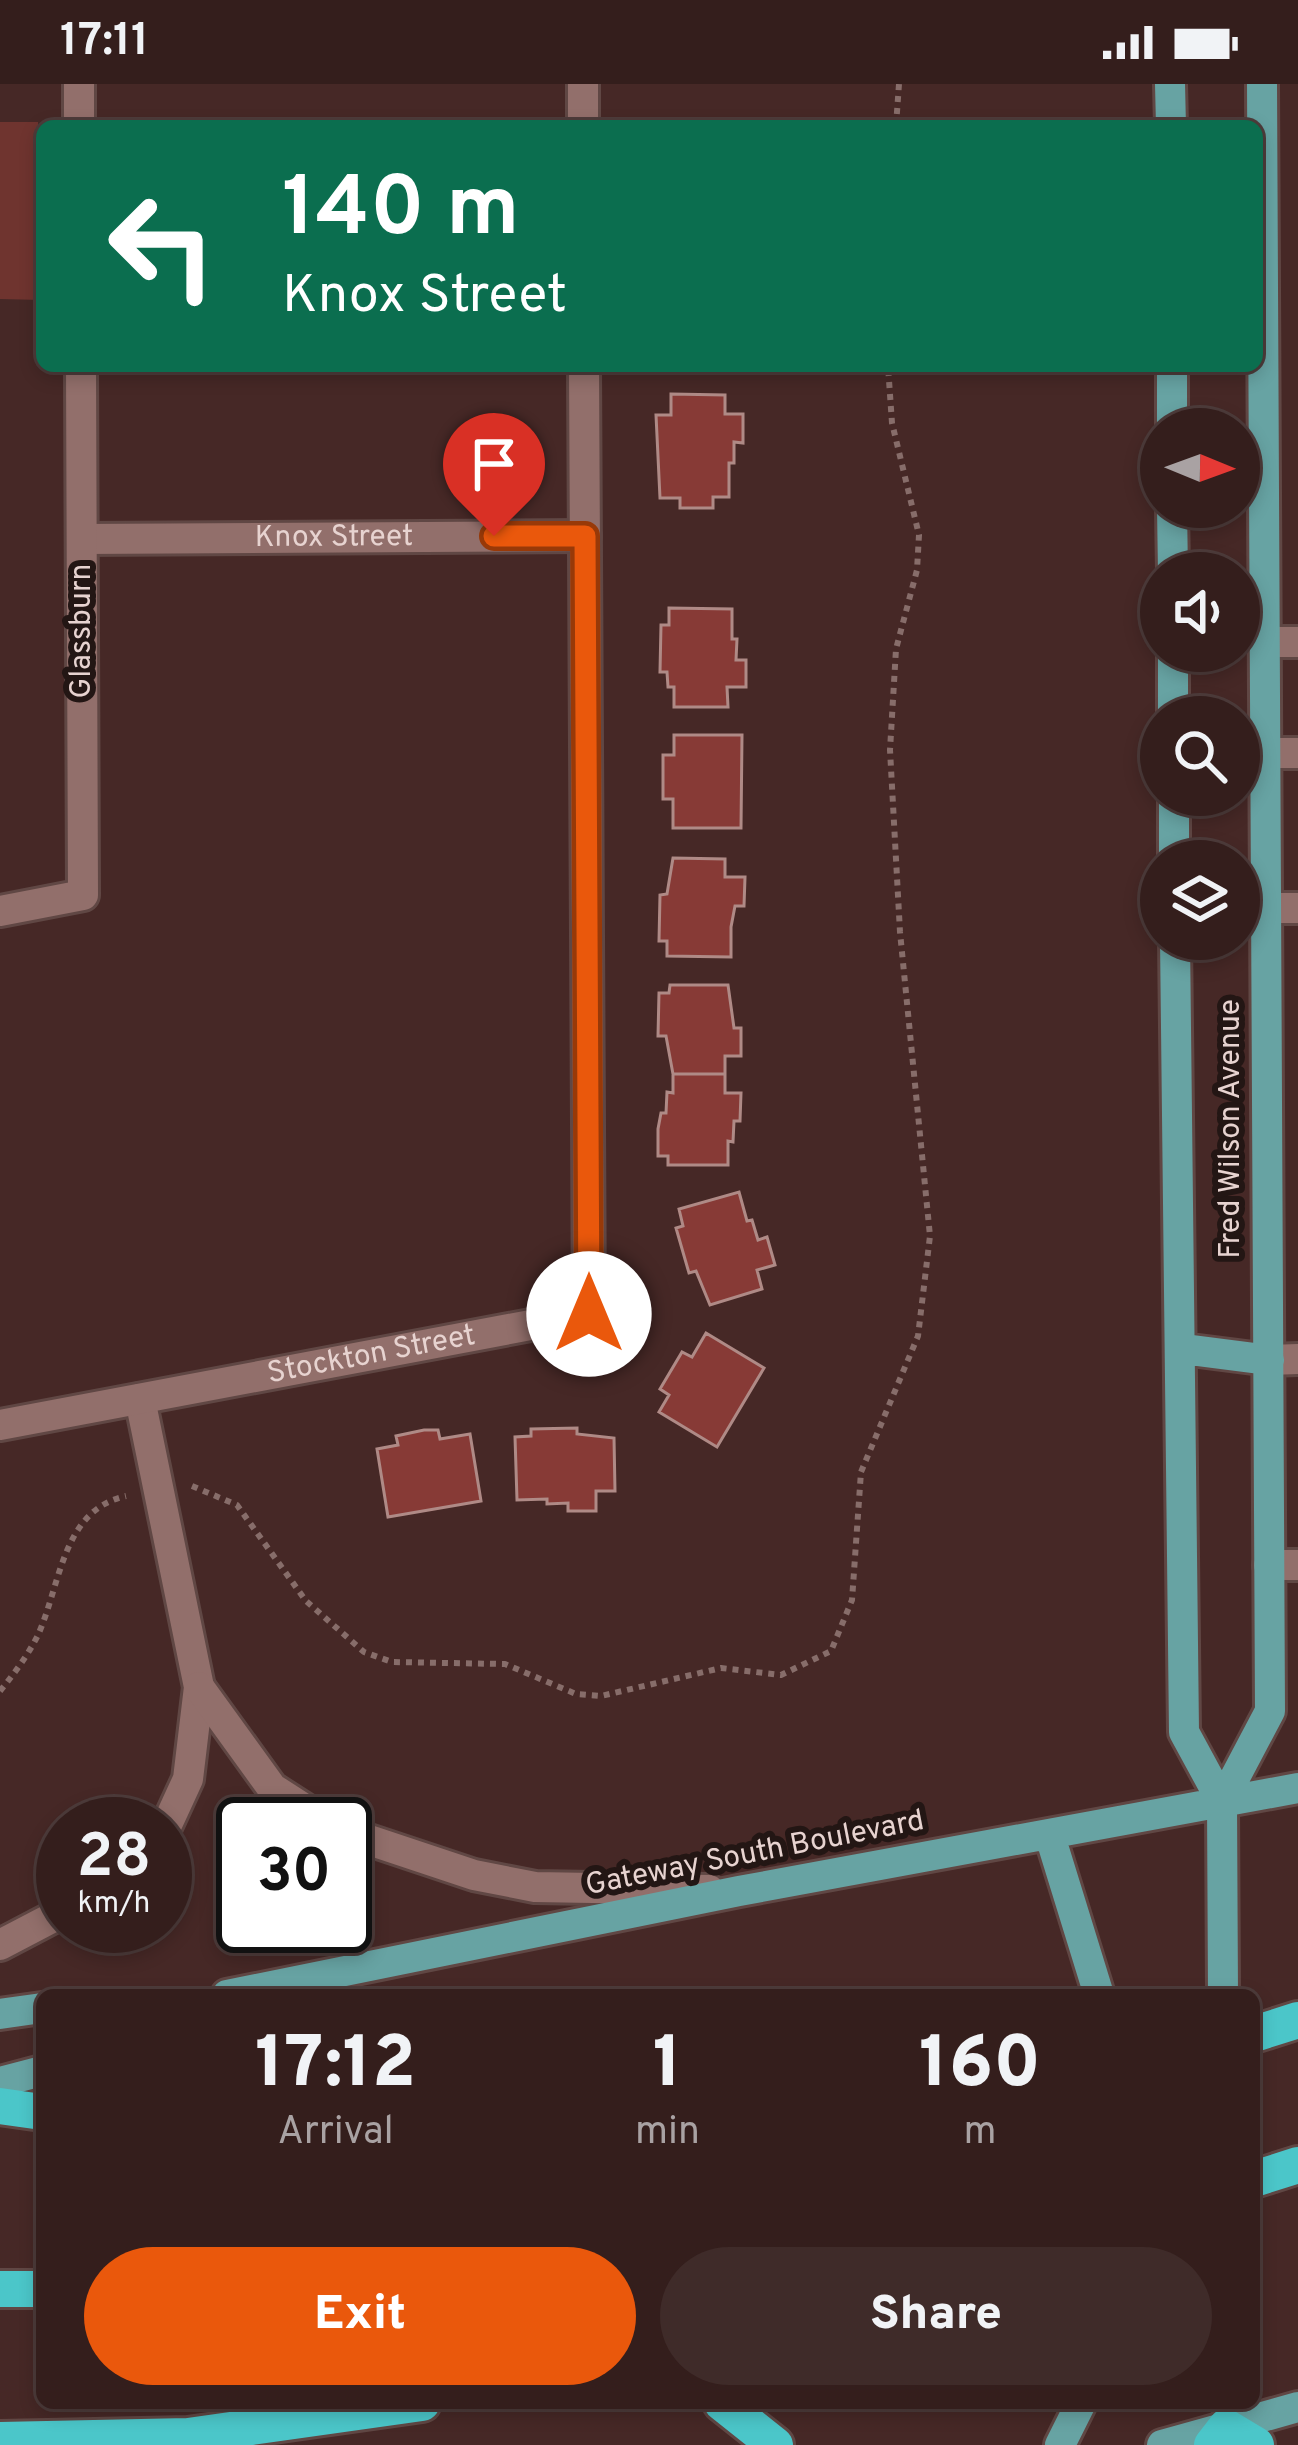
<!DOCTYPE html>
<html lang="en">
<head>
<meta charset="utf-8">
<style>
	body { margin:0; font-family:Overpass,sans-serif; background:#3f2b29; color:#f1f3f6; height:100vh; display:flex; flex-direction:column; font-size:45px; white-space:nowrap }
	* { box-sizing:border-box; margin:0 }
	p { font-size:39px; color:#a9a2a3 }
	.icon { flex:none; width:66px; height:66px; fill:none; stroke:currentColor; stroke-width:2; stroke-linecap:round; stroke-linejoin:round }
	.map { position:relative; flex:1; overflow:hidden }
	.sheet { position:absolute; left:36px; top:1905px; width:1224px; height:420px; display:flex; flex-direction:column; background:#341e1c; border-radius:18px; box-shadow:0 6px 18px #0003,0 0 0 3px #4e3c3b }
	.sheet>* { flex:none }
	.guide { position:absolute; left:36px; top:36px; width:1227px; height:252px; border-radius:18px; box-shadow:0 6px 18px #0003,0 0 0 3px #4e3c3b; background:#0b6e4f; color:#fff; overflow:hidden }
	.needle { width:78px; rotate:91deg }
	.buttons { position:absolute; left:1140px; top:324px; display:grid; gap:24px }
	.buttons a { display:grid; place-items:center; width:120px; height:120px; border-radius:50%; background:#341e1c; box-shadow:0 6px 18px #0003,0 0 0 3px #4e3c3b; font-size:60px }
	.speed { position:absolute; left:36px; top:1713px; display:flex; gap:24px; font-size:60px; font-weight:700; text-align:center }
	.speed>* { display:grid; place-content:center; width:156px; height:156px; border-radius:50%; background:#341e1c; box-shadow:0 6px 18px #0003,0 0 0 3px #4e3c3b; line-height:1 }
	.speed small { font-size:30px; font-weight:400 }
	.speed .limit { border:6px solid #111; border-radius:18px; background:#fff; color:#111 }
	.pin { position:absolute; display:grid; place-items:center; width:102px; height:102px; color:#fff; margin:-123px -51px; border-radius:50% 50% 50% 0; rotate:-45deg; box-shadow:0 0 12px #0007 }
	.pin .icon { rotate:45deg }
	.me { position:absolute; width:132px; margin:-66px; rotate:0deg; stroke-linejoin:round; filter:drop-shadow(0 0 9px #0008) }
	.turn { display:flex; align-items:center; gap:42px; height:252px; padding:0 48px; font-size:54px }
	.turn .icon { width:156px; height:156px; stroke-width:2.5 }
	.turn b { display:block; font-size:84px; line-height:102px }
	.eta { display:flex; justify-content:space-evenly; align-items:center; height:204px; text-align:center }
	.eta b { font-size:72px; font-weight:800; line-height:84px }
	.cta { display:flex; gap:24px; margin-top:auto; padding:24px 48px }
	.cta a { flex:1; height:138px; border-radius:72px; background:#ea580c; color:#fff; font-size:48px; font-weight:800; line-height:138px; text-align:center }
	.cta a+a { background:#3f2b29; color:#f1f3f6 }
	.status { display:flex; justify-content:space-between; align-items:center; height:84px; padding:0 60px; background:#341e1c; direction:ltr }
	.status svg { height:33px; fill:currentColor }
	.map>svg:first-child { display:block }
</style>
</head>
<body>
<div class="status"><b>17:11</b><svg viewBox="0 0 49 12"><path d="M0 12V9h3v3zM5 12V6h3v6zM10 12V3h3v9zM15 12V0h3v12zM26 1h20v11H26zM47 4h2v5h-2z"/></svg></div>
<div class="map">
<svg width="1298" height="2361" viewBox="0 0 1298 2361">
	<rect width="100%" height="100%" fill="#462826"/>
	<path fill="#6f342f" d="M 0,38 L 38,38 L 42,216 L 0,215 Z"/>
	<path fill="#873a36" stroke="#af8a86" stroke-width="3" d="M 671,310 L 725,311 L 725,330 L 743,330 L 743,359 L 734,358 L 734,379 L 729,379 L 729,413 L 713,413 L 713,424 L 680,424 L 680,414 L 660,414 L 656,331 L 671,331 Z
		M 669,524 L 732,525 L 732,555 L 737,555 L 736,576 L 746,576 L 746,603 L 727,603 L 728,623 L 674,623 L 674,603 L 668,603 L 667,588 L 660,588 L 661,541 L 669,541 Z
		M 674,651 L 742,651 L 741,744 L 673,744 L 673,715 L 663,715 L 663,671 L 674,671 Z
		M 673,774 L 725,775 L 725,793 L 745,793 L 744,822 L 735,822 L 731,843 L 731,873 L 667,872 L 667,857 L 659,857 L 660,811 L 667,810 Z
		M 670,901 L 728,901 L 734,944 L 741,944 L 741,972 L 725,972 L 725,990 L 673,990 L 666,952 L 658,952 L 659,909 L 669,909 Z
		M 673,990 L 725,990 L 725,1009 L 741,1009 L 740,1037 L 734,1037 L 733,1058 L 728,1057 L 728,1081 L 668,1081 L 668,1072 L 658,1072 L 658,1045 L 661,1029 L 666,1029 L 667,1008 L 673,1009 Z
		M 739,1108 L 747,1137 L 752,1136 L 758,1156 L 767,1153 L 775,1181 L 757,1186 L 762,1205 L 710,1221 L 696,1187 L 689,1189 L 676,1144 L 683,1142 L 679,1125 Z
		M 706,1249 L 764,1284 L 717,1363 L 659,1328 L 669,1311 L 660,1305 L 682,1268 L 692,1273 Z
		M 577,1344 L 577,1350 L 614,1354 L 615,1407 L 596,1407 L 596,1427 L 568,1427 L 568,1419 L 547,1420 L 547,1415 L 517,1416 L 515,1353 L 531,1352 L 531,1345 Z
		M 424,1346 L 438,1346 L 440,1355 L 470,1350 L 481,1417 L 388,1433 L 377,1365 L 398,1361 L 396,1352 Z"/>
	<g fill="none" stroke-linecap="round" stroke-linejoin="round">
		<g stroke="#604744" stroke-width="36">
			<g id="minor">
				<path d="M 79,0 L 79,42"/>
				<path d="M 583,0 L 583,42"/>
				<path id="s1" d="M 82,455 L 585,452"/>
				<path d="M 1265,558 L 1298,558"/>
				<path d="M 1265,669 L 1298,669"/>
				<path d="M 1239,824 L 1298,824"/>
				<path d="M 0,827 L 83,811 L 81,282"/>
				<path d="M 1269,1276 L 1298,1275"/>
				<path d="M 140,1315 L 199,1603 L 188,1695 L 165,1745"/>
				<path id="s2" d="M 0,1341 L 589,1230 L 584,282"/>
				<path d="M 1269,1481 L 1298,1481"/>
				<path d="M 199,1603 L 272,1704 L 328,1740"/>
				<path d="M 345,1748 L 474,1791 L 535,1803 L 709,1806"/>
				<path d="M 0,1861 L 63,1828"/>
			</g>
		</g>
		<g stroke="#604744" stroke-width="36">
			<path id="major" d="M 1170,0 L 1171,42
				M 1172,282 L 1172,345
				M 1172,423 L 1173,489
				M 1173,567 L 1173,633
				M 1174,711 L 1174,777
				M 1175,855 L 1184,1648 L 1222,1718
				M 1183,1265 L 1269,1276
				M 1050,1752 L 1099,1911
				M 227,1911 L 739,1807 L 1298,1704
				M 1223,1911 L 1222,1718 L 1270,1627 L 1262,0
				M 0,1930 L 42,1924
				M 0,1998 L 42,1987
				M 1060,2361 L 1081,2319
				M 1162,2361 L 1298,2323"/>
		</g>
		<g stroke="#604744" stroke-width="42">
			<path id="highway" d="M 1254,1950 L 1298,1936
				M 0,2022 L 42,2028
				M 1254,2095 L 1298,2081
				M 0,2205 L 42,2205
				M 722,2319 L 775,2361
				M 0,2356 L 188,2352 L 422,2319
				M 1212,2361 L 1226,2343 L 1256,2361"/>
		</g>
		<path stroke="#876d6a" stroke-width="6" stroke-dasharray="6 6" stroke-linecap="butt" d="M 896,42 L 899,0
			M 192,1402 L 237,1421 L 306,1517 L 364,1568 L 392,1578 L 505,1580 L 576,1610 L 601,1612 L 721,1584 L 781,1591 L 831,1567 L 852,1516 L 861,1388 L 918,1252 L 930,1152 L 900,848 L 890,666 L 896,565 L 917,486 L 919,451 L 892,339 L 888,282
			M 0,1607 C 14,1590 28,1571 38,1551 C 61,1500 62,1426 126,1412"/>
		<use href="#minor" stroke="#926f6b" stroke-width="30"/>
		<use href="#major" stroke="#67a3a3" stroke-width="30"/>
		<use href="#highway" stroke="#4bc6c9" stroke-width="36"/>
	</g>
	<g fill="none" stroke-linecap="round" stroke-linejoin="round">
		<g stroke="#983908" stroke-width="30">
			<path id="route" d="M 494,452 L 585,452 L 589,1230"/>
		</g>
		<use href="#route" stroke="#ea580c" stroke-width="21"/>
	</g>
	<g text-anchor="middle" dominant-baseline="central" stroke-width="12" stroke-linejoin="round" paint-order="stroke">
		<g font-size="30" fill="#e7d3d0" stroke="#231614">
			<text stroke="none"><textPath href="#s1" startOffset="252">Knox Street</textPath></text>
			<text transform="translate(82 547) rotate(-90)">Glassburn</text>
			<text transform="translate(1231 1045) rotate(-90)">Fred Wilson Avenue</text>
			<text stroke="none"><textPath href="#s2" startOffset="378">Stockton Street</textPath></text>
			<text transform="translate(755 1770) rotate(-11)">Gateway South Boulevard</text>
		</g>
	</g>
</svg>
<div class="buttons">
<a><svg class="needle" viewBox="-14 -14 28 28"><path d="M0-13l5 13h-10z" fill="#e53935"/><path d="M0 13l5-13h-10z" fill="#a9a2a3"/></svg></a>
<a><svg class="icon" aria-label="sound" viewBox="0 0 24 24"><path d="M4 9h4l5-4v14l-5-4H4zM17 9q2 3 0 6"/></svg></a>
<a><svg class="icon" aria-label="search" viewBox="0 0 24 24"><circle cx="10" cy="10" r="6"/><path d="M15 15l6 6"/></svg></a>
<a><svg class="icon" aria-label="layers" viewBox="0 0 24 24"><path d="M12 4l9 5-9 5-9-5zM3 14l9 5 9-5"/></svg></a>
</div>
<div class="speed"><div>28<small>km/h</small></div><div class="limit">30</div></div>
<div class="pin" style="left:494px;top:452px;background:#d93025"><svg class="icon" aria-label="arrive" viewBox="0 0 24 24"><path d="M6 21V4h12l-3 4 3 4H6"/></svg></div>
<svg class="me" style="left:589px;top:1230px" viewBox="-20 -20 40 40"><circle r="19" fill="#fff"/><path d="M0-13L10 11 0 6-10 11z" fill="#ea580c"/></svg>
<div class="guide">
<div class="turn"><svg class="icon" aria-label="left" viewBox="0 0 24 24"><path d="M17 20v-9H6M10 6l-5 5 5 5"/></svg><div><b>140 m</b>Knox Street</div></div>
</div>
<section class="sheet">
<div class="eta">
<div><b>17:12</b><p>Arrival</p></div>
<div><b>1</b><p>min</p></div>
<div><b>160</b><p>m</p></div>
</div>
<div class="cta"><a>Exit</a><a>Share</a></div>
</section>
</div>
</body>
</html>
